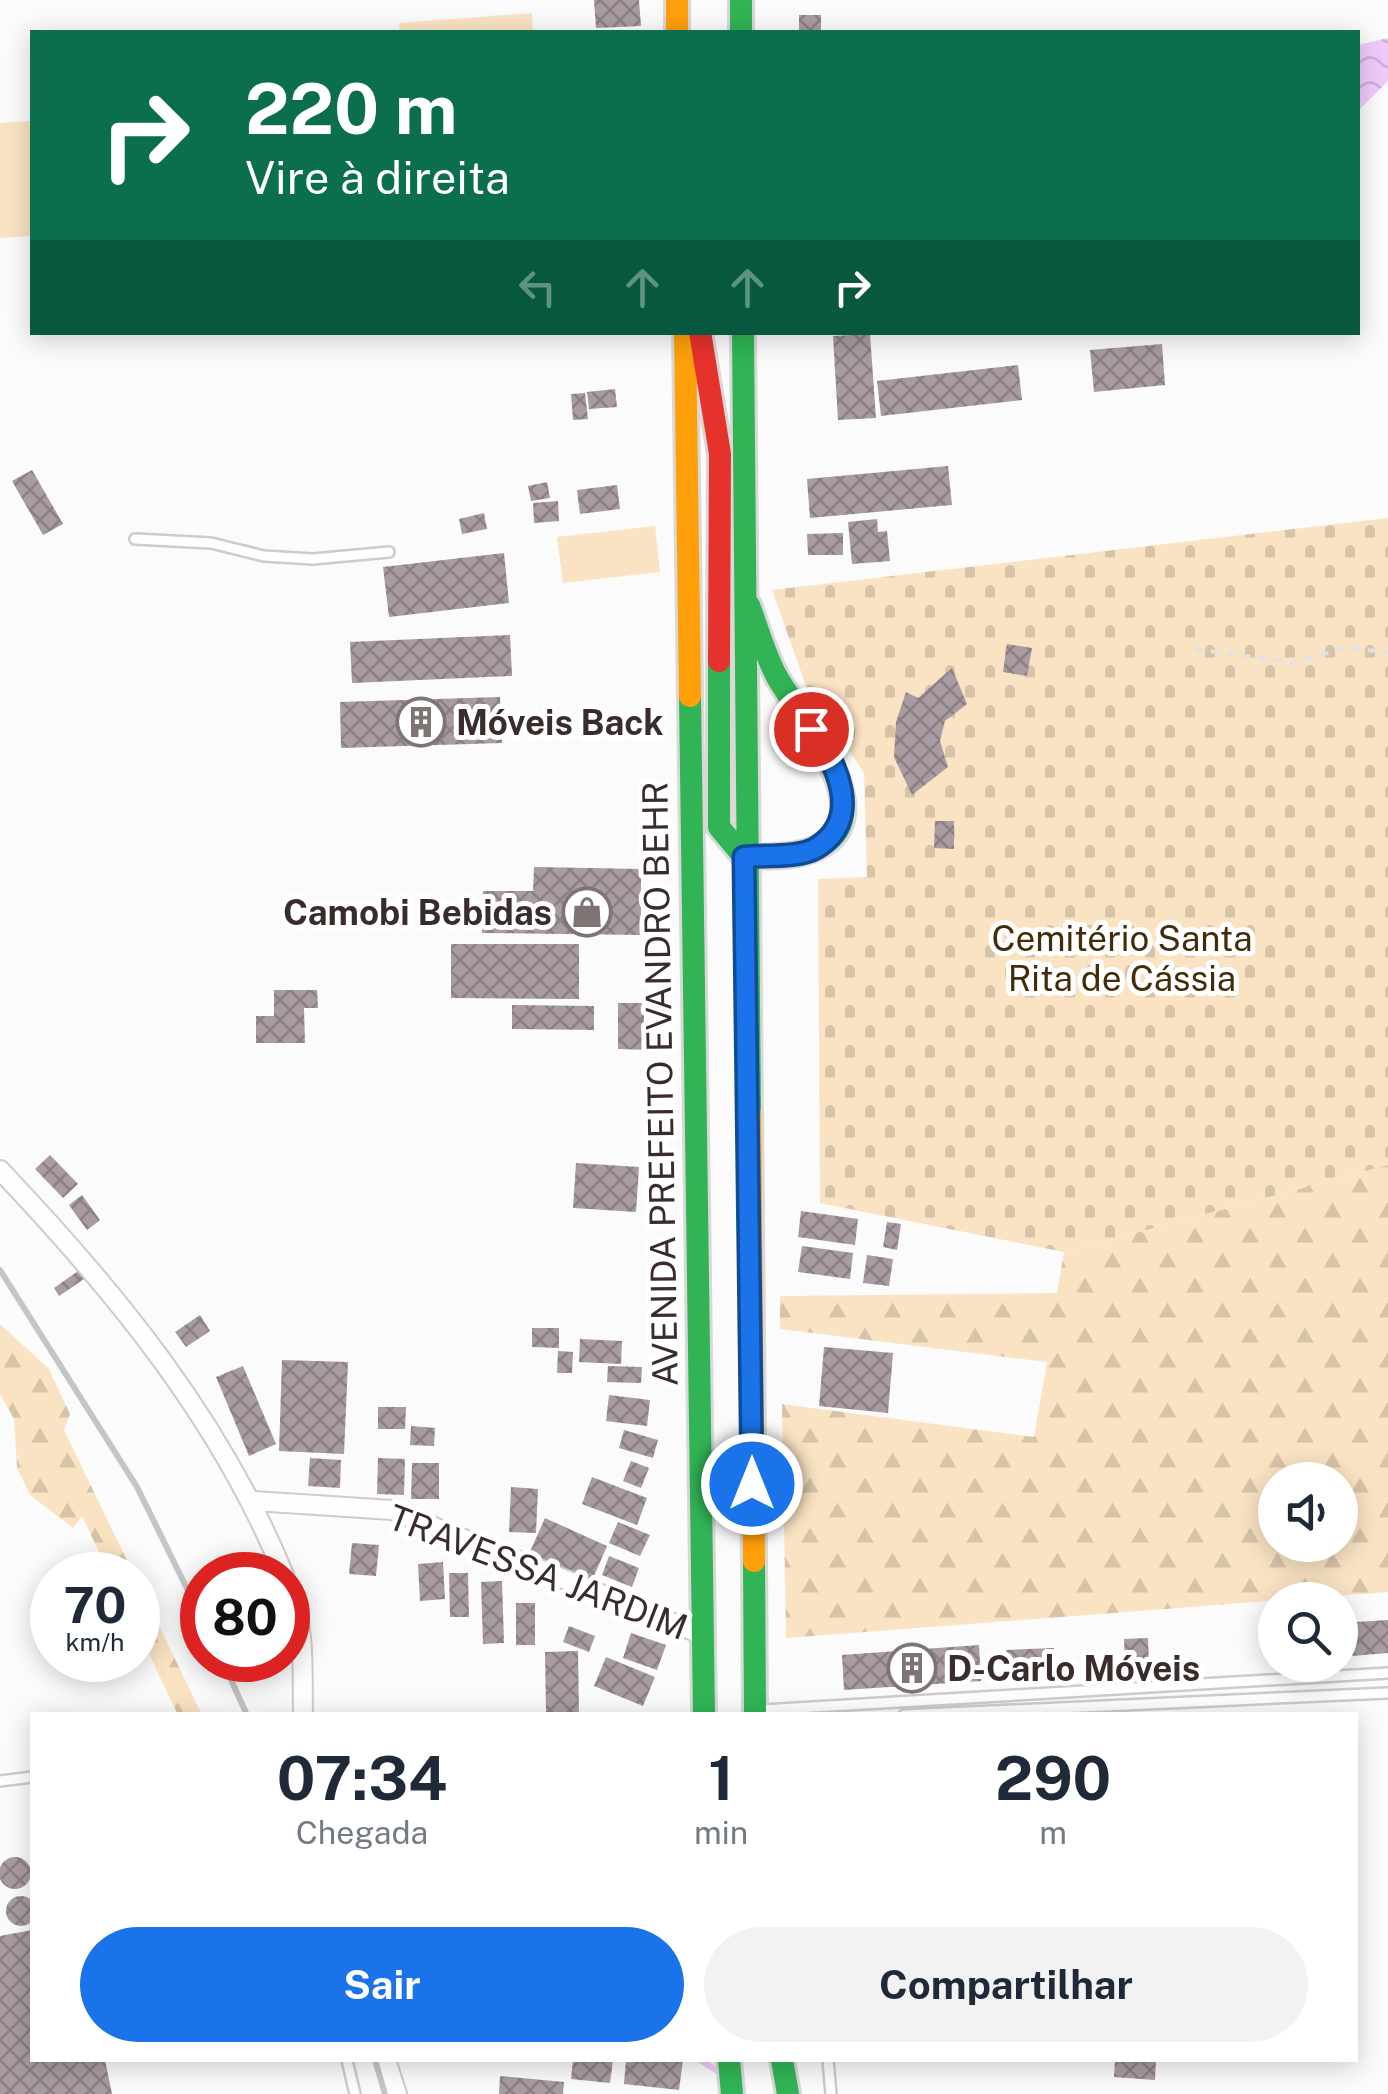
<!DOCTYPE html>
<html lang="pt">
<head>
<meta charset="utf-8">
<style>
	body { margin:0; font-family:"Public Sans",sans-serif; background:#f2f2f3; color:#1f2937; height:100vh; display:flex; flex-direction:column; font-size:38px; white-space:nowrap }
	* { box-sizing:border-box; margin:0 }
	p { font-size:32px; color:#747a83 }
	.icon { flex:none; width:55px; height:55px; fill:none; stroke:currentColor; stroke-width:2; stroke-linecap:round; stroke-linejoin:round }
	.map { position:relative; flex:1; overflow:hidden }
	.drawer { position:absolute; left:30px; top:1712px; width:1328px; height:350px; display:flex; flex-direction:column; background:#fff; border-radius:0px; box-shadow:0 5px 25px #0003 }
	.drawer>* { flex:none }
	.banner { position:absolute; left:30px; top:30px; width:1330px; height:305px; border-radius:0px; box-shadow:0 5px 25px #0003; background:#0b6e4f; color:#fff; overflow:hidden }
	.buttons { position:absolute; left:1258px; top:1462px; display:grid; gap:20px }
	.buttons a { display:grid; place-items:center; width:100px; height:100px; border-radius:50%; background:#fff; box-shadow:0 5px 25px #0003; font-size:50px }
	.speed { position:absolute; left:30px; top:1552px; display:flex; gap:20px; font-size:50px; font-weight:700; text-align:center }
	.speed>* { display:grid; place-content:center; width:130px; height:130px; border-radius:50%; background:#fff; box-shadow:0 5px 25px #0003; line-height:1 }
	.speed small { font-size:25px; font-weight:400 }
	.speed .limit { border:15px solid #d22; background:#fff; color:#111 }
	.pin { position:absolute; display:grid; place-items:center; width:85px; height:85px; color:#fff; margin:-42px; border:5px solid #fff; border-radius:50%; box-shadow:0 2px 10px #0007 }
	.me { position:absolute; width:110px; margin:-55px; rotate:0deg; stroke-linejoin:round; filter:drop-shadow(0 0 8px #0008) }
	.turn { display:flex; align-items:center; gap:35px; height:210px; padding:0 50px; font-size:45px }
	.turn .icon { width:130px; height:130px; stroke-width:2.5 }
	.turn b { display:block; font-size:70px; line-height:85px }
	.lanes { display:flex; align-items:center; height:95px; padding:0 50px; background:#0003; justify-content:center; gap:50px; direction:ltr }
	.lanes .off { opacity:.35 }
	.eta { display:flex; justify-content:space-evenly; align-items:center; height:170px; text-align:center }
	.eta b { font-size:60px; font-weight:700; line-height:70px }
	.cta { display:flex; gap:20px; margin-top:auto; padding:20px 50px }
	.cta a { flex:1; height:115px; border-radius:60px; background:#1a73e8; color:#fff; font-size:40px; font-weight:700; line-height:115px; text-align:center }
	.cta a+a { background:#f2f2f3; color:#1f2937 }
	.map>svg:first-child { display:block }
</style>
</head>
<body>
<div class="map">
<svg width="1388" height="2094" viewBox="0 0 1388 2094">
	<defs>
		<pattern id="forest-firs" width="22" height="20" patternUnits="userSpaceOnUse" patternTransform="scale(2.5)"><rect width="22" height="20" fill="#fae3c3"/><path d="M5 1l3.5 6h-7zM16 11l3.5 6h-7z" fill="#d7c3a8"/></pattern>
		<pattern id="cemetery-stones" width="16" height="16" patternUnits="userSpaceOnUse" patternTransform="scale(2.5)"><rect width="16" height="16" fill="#fae3c3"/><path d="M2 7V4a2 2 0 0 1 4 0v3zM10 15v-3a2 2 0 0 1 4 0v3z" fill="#d7c3a8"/></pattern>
		<pattern id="water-waves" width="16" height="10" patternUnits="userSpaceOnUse" patternTransform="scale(2.5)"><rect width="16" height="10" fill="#f1cafc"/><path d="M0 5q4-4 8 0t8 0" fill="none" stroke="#cfaed8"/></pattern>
		<pattern id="building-cross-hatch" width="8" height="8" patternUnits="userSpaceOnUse" patternTransform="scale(2.5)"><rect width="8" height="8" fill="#a99ba2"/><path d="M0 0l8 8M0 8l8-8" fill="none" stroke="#8b7f84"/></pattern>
	</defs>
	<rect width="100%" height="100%" fill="#fbfbfb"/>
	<path fill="#fae3c3" d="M 532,13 L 533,32 L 400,32 L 399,23 Z
		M 32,121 L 32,236 L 0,238 L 0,123 Z
		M 655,526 L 660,572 L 563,583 L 557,537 Z"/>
	<path fill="url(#forest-firs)" fill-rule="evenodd" d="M 1388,1165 L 1388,1592 L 786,1638 L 782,1404 L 1034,1437 L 1047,1362 L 780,1329 L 780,1296 L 1057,1293 L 1064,1252 ZM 1275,1480 L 1340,1480 L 1340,1545 L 1275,1545 Z
		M 0,1324 L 49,1369 L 70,1414 L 64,1430 L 134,1575 L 110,1575 L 82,1516 L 73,1528 L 30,1495 L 17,1468 L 14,1419 L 0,1394 Z
		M 138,1582 L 202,1715 L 178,1715 L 138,1631 Z"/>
	<path fill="url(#cemetery-stones)" d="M 1388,518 L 1388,1165 L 1064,1252 L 820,1203 L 818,879 L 867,877 L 864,773 L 806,686 L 772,590 Z"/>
	<path fill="url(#water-waves)" d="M 1388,38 L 1388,81 L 1358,111 L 1358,45 Z"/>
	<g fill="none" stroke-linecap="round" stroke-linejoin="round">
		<path stroke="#f1cafc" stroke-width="6" d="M 700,2060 L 722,2074"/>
	</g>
	<path fill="url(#building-cross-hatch)" d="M 594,0 L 639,0 L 641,26 L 596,28 Z
		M 799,15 L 821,15 L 821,32 L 799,32 Z
		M 870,334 L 876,418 L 838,420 L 833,336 Z
		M 1162,344 L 1165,385 L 1094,392 L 1090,350 Z
		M 1018,365 L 1022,400 L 881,416 L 877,381 Z
		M 615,389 L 617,407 L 589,409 L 587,392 Z
		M 585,393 L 588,419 L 573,420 L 571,394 Z
		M 948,466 L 952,505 L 810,518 L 807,479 Z
		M 32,470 L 63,524 L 43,535 L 12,481 Z
		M 547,482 L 550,498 L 531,501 L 528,486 Z
		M 617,485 L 620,509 L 580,514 L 577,490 Z
		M 558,501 L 559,521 L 534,523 L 533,503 Z
		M 484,513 L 487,529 L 462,534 L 459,519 Z
		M 877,519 L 878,532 L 887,531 L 890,561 L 852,564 L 848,522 Z
		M 843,533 L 843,555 L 808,555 L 807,534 Z
		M 504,553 L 509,603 L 389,617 L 383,567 Z
		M 510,635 L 512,676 L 352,683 L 350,642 Z
		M 1007,644 L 1032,648 L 1027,676 L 1003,672 Z
		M 952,668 L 967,704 L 945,721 L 940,741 L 948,767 L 912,795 L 894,757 L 896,722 L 906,692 L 918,698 Z
		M 500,697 L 502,743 L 341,748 L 340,702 Z
		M 935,821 L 954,821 L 954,849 L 934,848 Z
		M 534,867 L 641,869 L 641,935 L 482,933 L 483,891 L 533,891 Z
		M 451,944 L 579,944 L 579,999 L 451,998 Z
		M 274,990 L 317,990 L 318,1008 L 304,1008 L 305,1043 L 256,1043 L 256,1016 L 274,1016 Z
		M 618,1003 L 644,1003 L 644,1039 L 650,1039 L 650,1050 L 618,1049 Z
		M 512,1005 L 594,1006 L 594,1030 L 512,1029 Z
		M 50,1155 L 78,1184 L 63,1198 L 35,1169 Z
		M 576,1163 L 639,1167 L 636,1212 L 573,1208 Z
		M 82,1195 L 100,1220 L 87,1230 L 69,1205 Z
		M 801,1211 L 858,1219 L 855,1245 L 798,1237 Z
		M 887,1222 L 901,1224 L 897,1250 L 883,1247 Z
		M 802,1246 L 853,1253 L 850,1279 L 798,1272 Z
		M 867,1255 L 893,1259 L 889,1286 L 863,1283 Z
		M 78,1271 L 84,1279 L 59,1296 L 54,1288 Z
		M 200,1315 L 210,1331 L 186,1347 L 175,1332 Z
		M 532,1328 L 559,1328 L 559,1348 L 532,1347 Z
		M 580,1339 L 622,1341 L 621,1364 L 579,1362 Z
		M 824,1347 L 893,1353 L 888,1413 L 819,1406 Z
		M 558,1351 L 573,1352 L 572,1373 L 557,1373 Z
		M 282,1360 L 348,1362 L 344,1454 L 279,1451 Z
		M 243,1366 L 276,1444 L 249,1456 L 216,1377 Z
		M 608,1366 L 642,1367 L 641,1383 L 607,1382 Z
		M 609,1395 L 650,1400 L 647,1426 L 606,1421 Z
		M 378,1407 L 406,1407 L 405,1429 L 378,1429 Z
		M 411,1426 L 435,1428 L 434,1446 L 410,1445 Z
		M 624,1430 L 658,1440 L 653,1458 L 619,1448 Z
		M 310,1458 L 341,1460 L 340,1488 L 308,1486 Z
		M 378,1458 L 405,1459 L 404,1495 L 377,1494 Z
		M 631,1461 L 649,1468 L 641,1488 L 623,1481 Z
		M 412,1463 L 439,1463 L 439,1499 L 411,1499 Z
		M 592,1477 L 647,1498 L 637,1525 L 582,1504 Z
		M 511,1487 L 538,1489 L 536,1533 L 509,1532 Z
		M 545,1518 L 607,1546 L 591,1583 L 529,1554 Z
		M 618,1522 L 650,1535 L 640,1556 L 609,1543 Z
		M 352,1543 L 379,1545 L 376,1576 L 349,1574 Z
		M 609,1556 L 639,1568 L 632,1587 L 602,1575 Z
		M 443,1562 L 445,1599 L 420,1601 L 418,1564 Z
		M 449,1573 L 468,1573 L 469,1617 L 450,1617 Z
		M 502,1581 L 504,1643 L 483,1644 L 481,1582 Z
		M 516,1603 L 535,1603 L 535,1645 L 516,1645 Z
		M 1388,1620 L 1388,1653 L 1340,1657 L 1340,1623 Z
		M 569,1626 L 595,1636 L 589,1652 L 563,1642 Z
		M 631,1633 L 666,1645 L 657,1670 L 623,1658 Z
		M 1148,1638 L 1149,1664 L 1125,1665 L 1124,1639 Z
		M 979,1645 L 981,1681 L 844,1690 L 842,1655 Z
		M 1054,1648 L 1055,1675 L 1007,1677 L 1006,1650 Z
		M 578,1651 L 579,1715 L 546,1712 L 545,1652 Z
		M 606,1657 L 655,1677 L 643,1706 L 594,1686 Z
		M-1 1873a16 16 0 1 1 32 0a16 16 0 1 1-32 0Z
		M6 1911a15 15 0 1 1 30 0a15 15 0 1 1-30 0Z
		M 32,1930 L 32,2060 L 105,2060 L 112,2094 L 0,2094 L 0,1936 Z
		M 573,2060 L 613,2060 L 610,2083 L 571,2079 Z
		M 626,2060 L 683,2060 L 679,2090 L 624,2084 Z
		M 1115,2060 L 1156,2060 L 1155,2080 L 1114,2077 Z
		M 500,2076 L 564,2082 L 563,2094 L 499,2094 Z"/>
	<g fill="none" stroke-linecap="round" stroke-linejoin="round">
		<g stroke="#d1caca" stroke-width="14">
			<path id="lane" d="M 135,539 L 211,543 L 264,556 L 313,559 L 389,552
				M 762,1710 L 1388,1673
				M 904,1715 L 1388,1693
				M 0,1781 L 32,1777
				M 347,2060 L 355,2094
				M 828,2060 L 831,2094"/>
		</g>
		<g stroke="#d1caca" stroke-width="22">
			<path id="street" d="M 0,1170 C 115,1291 221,1420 284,1575
				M 254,1501 L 392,1510 L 703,1635
				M 288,1583 C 306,1629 302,1667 303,1715
				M 386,2060 L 397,2094"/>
		</g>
		<g stroke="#dad7d7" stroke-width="28">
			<path id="fast" d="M 741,0 L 741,32
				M 743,332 L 750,1113
				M 719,661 L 719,827 L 744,857 C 764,856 786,858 806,852 C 895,825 800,718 777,677 C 765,655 758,629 749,605
				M 690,696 L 704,1715
				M 754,1561 L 755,1715
				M 729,2060 L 732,2094
				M 782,2060 L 788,2094"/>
		</g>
		<g stroke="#dad7d7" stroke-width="28">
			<path id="slow" d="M 677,0 L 677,32
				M 685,332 L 690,696
				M 750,1113 L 754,1561"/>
		</g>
		<g stroke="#dad7d7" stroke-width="28">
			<path id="jam" d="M 700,332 L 720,454 L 719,661"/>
		</g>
		<path stroke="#e2e2e2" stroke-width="4" stroke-dasharray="8 8" stroke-linecap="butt" d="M 1195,649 L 1294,663 L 1345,648 L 1388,652"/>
		<use href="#lane" stroke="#fefefe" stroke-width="9"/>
		<use href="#street" stroke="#fefefe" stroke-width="18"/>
		<use href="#fast" stroke="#30b455" stroke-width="22"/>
		<use href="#slow" stroke="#ff9f0a" stroke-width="22"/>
		<use href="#jam" stroke="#e5322d" stroke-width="22"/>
		<path stroke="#c6c5c5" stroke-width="6" d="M 0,1270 L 137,1487 L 202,1619
			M 222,1660 L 247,1715
			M 375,2060 L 385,2094"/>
	</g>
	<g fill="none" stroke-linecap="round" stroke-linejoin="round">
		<g stroke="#114b97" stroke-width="25">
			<path id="route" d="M 752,1484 L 744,857 C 764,855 799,858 816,848 C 864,819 837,763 811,729"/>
		</g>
		<use href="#route" stroke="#1a73e8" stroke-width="18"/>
	</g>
	<defs>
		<g id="building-ring" transform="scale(2.5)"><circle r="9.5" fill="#fff" stroke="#7e7474" stroke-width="1.5"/><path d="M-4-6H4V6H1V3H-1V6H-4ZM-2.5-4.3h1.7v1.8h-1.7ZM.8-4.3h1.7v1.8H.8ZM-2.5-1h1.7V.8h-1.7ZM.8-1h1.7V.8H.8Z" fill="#7e7474"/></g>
		<g id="shop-ring" transform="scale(2.5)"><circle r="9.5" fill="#fff" stroke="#7e7474" stroke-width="1.5"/><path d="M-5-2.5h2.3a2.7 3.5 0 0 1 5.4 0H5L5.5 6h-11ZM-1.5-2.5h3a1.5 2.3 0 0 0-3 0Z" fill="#7e7474"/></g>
	</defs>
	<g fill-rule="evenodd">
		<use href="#building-ring" x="421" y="722"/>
		<use href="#shop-ring" x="587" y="912"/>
		<use href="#building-ring" x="912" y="1668"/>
	</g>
	<g text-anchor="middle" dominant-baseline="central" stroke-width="10" stroke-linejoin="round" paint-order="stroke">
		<g font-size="35" font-weight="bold" fill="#3a2c2c" stroke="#fff" text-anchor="start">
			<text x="456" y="722">Móveis Back</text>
			<text x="552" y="912" text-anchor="end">Camobi Bebidas</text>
			<text x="947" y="1668">D-Carlo Móveis</text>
		</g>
		<g font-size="35" fill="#422c09" stroke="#fff">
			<text x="1122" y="938">Cemitério Santa<tspan x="1122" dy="40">Rita de Cássia</tspan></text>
		</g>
		<g font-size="35" fill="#3a2c2c" stroke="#fff">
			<text transform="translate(660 1084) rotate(-91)">AVENIDA PREFEITO EVANDRO BEHR</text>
			<text transform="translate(538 1572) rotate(21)">TRAVESSA JARDIM</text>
		</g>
	</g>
</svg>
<div class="buttons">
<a><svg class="icon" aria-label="sound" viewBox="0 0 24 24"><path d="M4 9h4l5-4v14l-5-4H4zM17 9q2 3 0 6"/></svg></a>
<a><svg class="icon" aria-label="search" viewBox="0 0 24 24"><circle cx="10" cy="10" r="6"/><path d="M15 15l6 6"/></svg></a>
</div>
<div class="speed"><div>70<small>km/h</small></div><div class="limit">80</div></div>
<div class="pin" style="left:811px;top:729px;background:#d93025"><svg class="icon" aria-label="arrive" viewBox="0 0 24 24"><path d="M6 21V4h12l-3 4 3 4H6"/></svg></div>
<svg class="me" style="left:752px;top:1484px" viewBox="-20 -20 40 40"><circle r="17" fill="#1a73e8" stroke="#fff" stroke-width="3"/><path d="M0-11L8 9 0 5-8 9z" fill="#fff"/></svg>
<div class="banner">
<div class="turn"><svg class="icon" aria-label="right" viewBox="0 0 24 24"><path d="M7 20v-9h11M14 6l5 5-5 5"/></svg><div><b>220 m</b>Vire à direita</div></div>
<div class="lanes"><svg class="icon off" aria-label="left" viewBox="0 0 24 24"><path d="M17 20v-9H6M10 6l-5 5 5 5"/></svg><svg class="icon off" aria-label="ahead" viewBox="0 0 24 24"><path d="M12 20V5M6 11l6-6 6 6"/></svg><svg class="icon off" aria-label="ahead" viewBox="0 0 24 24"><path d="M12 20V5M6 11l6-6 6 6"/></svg><svg class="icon" aria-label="right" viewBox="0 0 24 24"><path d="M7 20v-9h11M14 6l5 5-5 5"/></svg></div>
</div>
<section class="drawer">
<div class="eta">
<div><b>07:34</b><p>Chegada</p></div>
<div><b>1</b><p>min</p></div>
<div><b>290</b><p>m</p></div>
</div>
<div class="cta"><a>Sair</a><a>Compartilhar</a></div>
</section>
</div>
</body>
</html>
